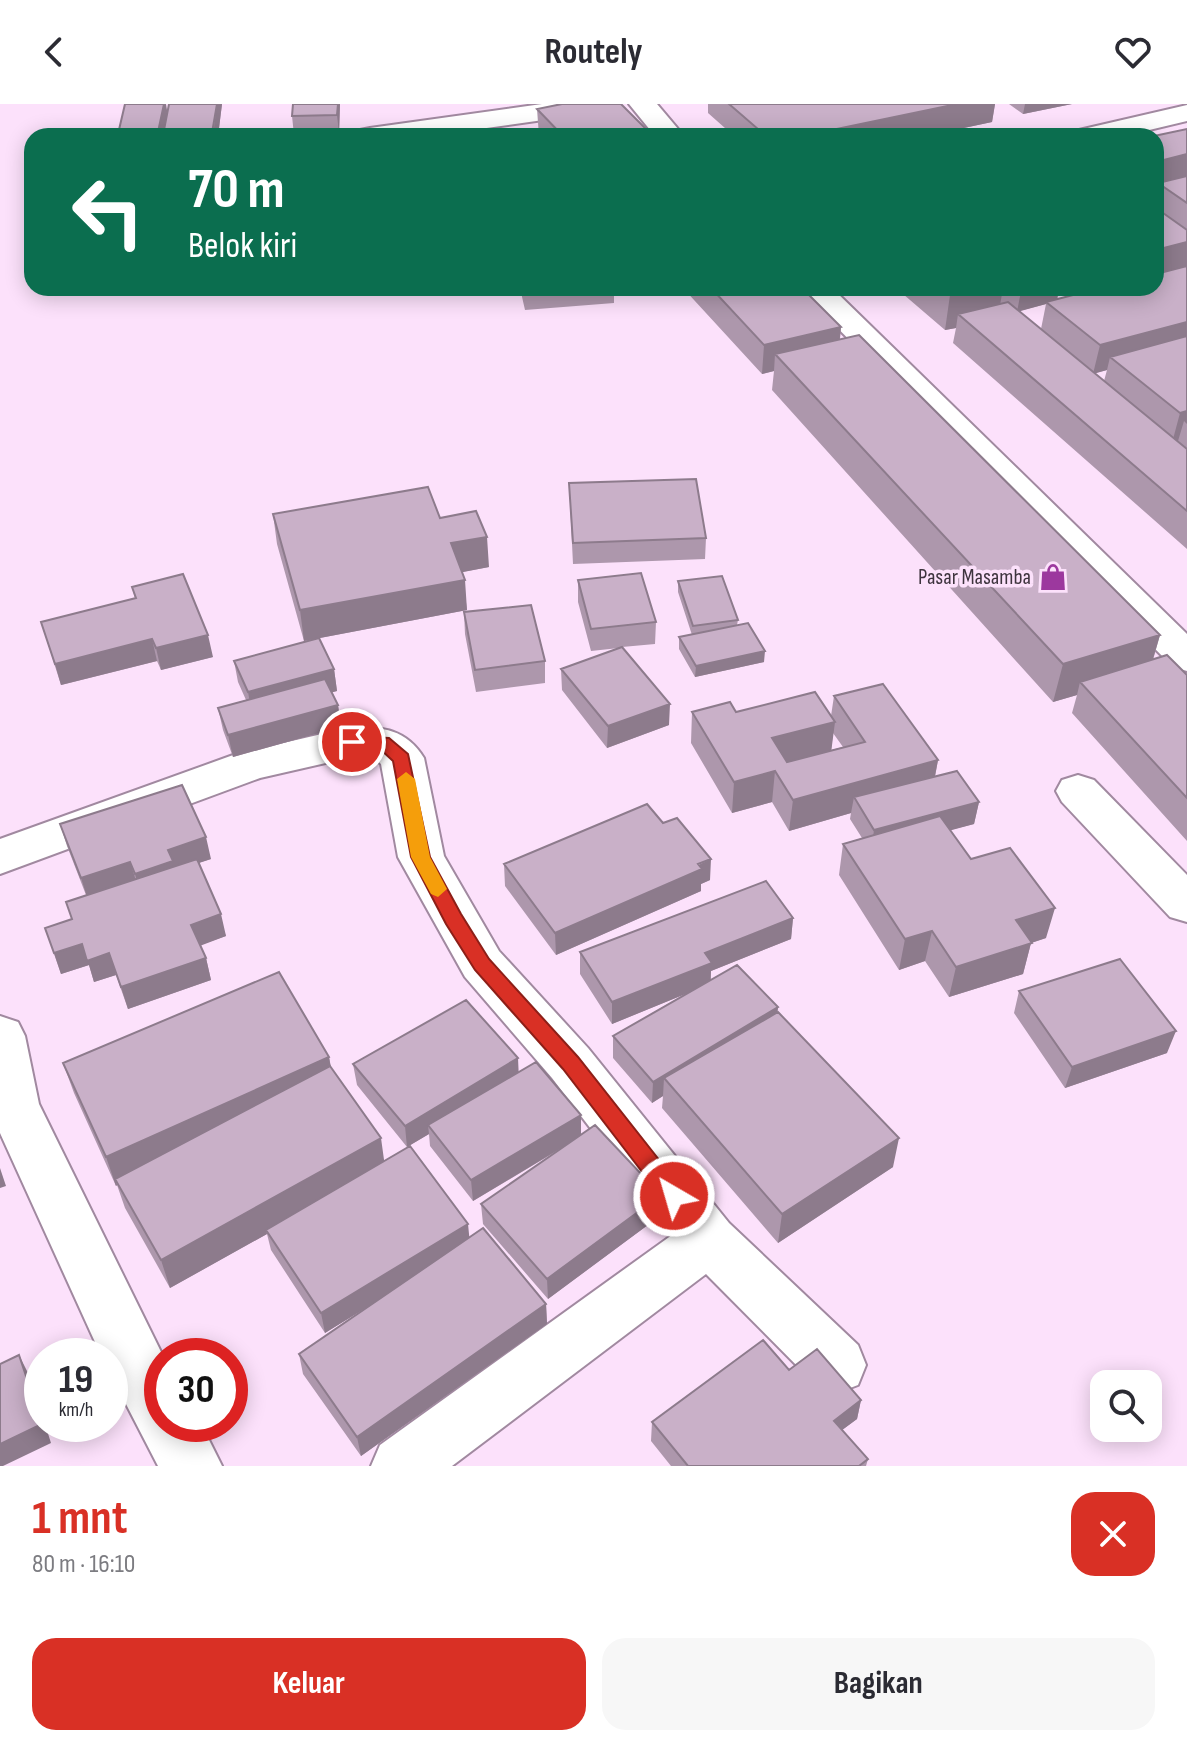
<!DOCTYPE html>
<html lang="id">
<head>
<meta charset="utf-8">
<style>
	body { margin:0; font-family:"Sofia Sans Condensed",sans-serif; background:#f7f7f7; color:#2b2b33; height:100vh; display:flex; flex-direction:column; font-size:30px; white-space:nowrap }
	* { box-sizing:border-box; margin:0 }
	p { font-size:26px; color:#7c7c81 }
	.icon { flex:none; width:44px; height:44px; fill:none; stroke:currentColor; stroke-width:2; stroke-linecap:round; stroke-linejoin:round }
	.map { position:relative; height:1362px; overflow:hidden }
	.side { display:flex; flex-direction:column; background:#fff; flex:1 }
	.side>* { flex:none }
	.hud { position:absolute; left:24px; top:24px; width:1140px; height:168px; border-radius:24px; box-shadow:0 4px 20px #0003; background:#0b6e4f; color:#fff; overflow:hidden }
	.controls { position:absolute; left:1090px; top:1266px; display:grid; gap:16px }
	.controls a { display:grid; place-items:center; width:72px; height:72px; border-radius:16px; background:#fff; box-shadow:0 4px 20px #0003; font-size:40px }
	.speed { position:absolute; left:24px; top:1234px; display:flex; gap:16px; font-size:40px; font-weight:700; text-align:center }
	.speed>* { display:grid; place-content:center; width:104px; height:104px; border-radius:50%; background:#fff; box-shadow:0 4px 20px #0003; line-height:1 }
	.speed small { font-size:20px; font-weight:400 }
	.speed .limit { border:12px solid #d22; background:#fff; color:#111 }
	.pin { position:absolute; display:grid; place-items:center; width:68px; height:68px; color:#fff; margin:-34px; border:4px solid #fff; border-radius:50%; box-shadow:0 2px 8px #0007 }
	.me { position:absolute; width:88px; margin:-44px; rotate:322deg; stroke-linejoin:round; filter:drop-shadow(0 0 6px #0008) }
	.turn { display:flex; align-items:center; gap:28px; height:168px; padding:0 32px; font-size:36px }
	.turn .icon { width:104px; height:104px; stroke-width:2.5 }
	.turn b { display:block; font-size:56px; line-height:68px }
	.round { display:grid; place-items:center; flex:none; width:84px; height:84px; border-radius:24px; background:#f7f7f7 }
	.summary { display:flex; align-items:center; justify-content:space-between; height:136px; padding:0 32px }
	h1 { font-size:48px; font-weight:700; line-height:60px; color:#d93025 }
	.button { display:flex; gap:16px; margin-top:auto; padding:16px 32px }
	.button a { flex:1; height:92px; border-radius:24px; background:#d93025; color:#fff; font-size:32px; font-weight:700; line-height:92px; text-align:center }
	.button a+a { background:#f7f7f7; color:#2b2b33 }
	header { display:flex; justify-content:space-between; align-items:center; height:104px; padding:0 32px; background:#fff; font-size:36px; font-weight:700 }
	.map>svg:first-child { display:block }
</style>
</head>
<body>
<header><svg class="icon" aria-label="back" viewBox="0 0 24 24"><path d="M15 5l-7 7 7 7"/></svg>Routely<svg class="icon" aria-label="heart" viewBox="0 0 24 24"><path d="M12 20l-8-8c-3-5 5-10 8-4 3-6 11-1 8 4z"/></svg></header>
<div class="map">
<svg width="1187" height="1362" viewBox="0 0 1187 1362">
	<rect width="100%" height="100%" fill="#fce1fb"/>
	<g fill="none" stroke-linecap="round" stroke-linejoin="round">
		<g stroke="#a189a0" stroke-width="4">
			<path id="minor" d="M 542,0 L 613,0 L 609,6 L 600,8 L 429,32 L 356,32 L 360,26 L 370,24 Z
				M 629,0 L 657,0 L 684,32 L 655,32 Z
				M 1187,1 L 1187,17 L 1124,32 L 1075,32 L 1079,26 Z
				M 798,184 L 832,184 L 1187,530 L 1187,567 L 1173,563 Z
				M 352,623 C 383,623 406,625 424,654 L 444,752 L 499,847 L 588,944 L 729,1119 L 858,1241 L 866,1261 L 858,1281 L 837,1289 L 816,1281 L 706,1170 L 452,1362 L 371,1362 L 380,1341 L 672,1131 L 552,974 L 465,873 L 398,753 L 381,660 L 373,653 L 352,653 L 260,674 L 0,770 L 0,735 L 236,650 Z
				M 1078,671 L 1094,676 L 1187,771 L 1187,818 L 1170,813 L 1062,698 L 1056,687 L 1062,676 Z
				M 0,912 L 18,918 L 25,932 L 39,1000 L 163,1252 L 162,1320 L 201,1320 L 222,1362 L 158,1362 L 110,1269 L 110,1252 L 101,1252 L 100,1249 L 0,1029 Z"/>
		</g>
		<use href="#minor" fill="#fff" fill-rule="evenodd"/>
	</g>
	<path fill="#ad97ac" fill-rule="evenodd" d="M 222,0 L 218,32 L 118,32 L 118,30 Z
		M 293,0 L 340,0 L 339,29 L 294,31 L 292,12 Z
		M 708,0 L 995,0 L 992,18 L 926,32 L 734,32 L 708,9 Z
		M 1009,0 L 1072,0 L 1023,10 Z
		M 537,5 L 653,32 L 539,32 Z
		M 1187,25 L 1187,445 L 953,239 L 956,224 L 945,226 L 896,184 L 1156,184 L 1156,32 ZM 1059,185 L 1068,192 L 1057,195 ZM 1046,200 L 1041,225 L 1019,207 ZM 1107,266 L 1104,277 L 1095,269 Z
		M 520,184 L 614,184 L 614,199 L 525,206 Z
		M 683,184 L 802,184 L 841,223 L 840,235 L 1160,531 L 1153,556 L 1187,571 L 1187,737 L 1072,609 L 1077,591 L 1053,598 L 772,286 L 774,267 L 762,270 Z
		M 569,379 L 706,434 L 705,455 L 573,460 Z
		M 273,410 L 489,463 L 462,468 L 467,506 L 304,537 L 277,440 Z
		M 578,476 L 656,518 L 655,540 L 622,543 L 669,621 L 607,644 L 562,586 L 561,565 L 619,544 L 591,547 L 578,498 Z
		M 678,477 L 738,516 L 737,521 L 764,558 L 695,573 L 679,545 L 679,533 L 692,531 L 678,488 Z
		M 132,483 L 213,553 L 161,566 L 157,557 L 61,581 L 41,518 L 135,495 Z
		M 464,508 L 545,557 L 545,579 L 476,588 L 465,530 Z
		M 234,557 L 334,565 L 337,587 L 332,588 L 338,601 L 341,623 L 233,653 L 223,626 L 218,604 L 246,596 L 238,578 Z
		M 834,592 L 938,656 L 935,673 L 979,698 L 974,720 L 950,726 L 971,755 L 1046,834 L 1031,839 L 1023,870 L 949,893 L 925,857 L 899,866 L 839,771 L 843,740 L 862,734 L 850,715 L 851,709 L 789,727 L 772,698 L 732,709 L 691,639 L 692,608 L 831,612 ZM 833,629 L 843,643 L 831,646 Z
		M 60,720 L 211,755 L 198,759 L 226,832 L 200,841 L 206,854 L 211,876 L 128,905 L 116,871 L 94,878 L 89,861 L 61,870 L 45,824 L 72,815 L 86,791 L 67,742 Z
		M 504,760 L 710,776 L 701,780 L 701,787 L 556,851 L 505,782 Z
		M 793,814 L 791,835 L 711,867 L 711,876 L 778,903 L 777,909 L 893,1063 L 778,1139 L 662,1004 L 663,992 L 652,999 L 613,954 L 613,932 L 685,890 L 612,920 L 580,870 L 580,848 Z
		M 1019,887 L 1167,949 L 1065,984 L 1014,909 Z
		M 329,953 L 331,963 L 384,1057 L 469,1134 L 546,1200 L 547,1220 L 361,1352 L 303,1270 L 299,1250 L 370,1201 L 325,1229 L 271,1146 L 267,1130 L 170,1184 L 125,1104 L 117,1081 L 116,1082 L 74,989 L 63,959 Z
		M 353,960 L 519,968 L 660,1112 L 548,1195 L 483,1120 L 481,1100 L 567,1041 L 473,1097 L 430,1042 L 429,1030 L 407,1043 L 357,981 Z
		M 789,1266 L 861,1296 L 857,1315 L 842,1326 L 868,1355 L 866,1362 L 671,1362 L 651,1337 L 652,1318 Z"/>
	<path fill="#8d7b8c" d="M 164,0 L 166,0 L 168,12 L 163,32 L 158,32 L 158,28 Z
		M 217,0 L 222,0 L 218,32 L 213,32 Z
		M 338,0 L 340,0 L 339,29 L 337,11 Z
		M 957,0 L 995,0 L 992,18 L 926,32 L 803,32 Z
		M 1025,0 L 1072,0 L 1023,10 Z
		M 1187,50 L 1187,82 L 1158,79 L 1156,88 L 1156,58 Z
		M 1187,138 L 1187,164 L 1156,172 L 1156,146 Z
		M 979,184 L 1003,184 L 998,213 L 958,210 L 956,224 L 945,226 L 950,191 Z
		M 1034,184 L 1059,184 L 1057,197 L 1046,198 L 1046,200 L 1017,208 L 1021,187 Z
		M 1072,184 L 1109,184 L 1070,194 Z
		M 1187,218 L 1187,244 L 1110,253 L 1107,266 L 1093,270 L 1100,241 Z
		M 841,223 L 838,252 L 775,250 L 774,267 L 762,270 L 764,241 Z
		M 1187,307 L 1187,320 L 1184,317 L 1178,337 L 1172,339 L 1180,309 Z
		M 487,433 L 489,463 L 453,470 L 451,439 Z
		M 465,476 L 467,506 L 304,537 L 300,506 Z
		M 208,531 L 213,553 L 161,566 L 156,544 Z
		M 1160,531 L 1149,568 L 1080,578 L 1077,591 L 1053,598 L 1063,560 Z
		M 152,535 L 157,557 L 61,581 L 55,560 Z
		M 765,547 L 764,558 L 695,573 L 696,562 Z
		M 334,565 L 337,587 L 252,610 L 248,588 Z
		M 670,600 L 669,621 L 607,644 L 608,622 Z
		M 338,601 L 341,623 L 233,653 L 228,631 Z
		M 835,618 L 831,649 L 769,665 L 772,634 Z
		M 938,656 L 932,687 L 854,693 L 851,709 L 789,727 L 793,696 Z
		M 775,667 L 772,698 L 732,709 L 734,678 Z
		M 979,698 L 974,720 L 871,748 L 874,726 Z
		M 206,733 L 211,755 L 175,767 L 141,792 L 135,770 L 168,746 Z
		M 711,755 L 710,776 L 701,780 L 701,787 L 556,851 L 555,829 Z
		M 130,758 L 137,780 L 88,796 L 81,774 Z
		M 1055,804 L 1046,834 L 1031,839 L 1023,870 L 949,893 L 956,863 L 1016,816 Z
		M 221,810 L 226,832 L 197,843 L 191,821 Z
		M 793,814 L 791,835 L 711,867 L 710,880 L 612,920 L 612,898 L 705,849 Z
		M 932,827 L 925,857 L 899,866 L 905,835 Z
		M 82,840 L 109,849 L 116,871 L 94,878 L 89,861 L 61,870 L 54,849 Z
		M 206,854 L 211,876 L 128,905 L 121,883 Z
		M 778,903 L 776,924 L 664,974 L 663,992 L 652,999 L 653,978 Z
		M 1176,927 L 1167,949 L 1065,984 L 1072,963 Z
		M 329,953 L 334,983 L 115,1075 L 117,1081 L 116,1082 L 106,1053 Z
		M 518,954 L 519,976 L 428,1021 L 429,1030 L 407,1043 L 405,1022 Z
		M 581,1011 L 581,1032 L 473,1097 L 471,1076 Z
		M 381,1034 L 385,1063 L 266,1126 L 267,1130 L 170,1184 L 161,1156 Z
		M 899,1034 L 893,1063 L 778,1139 L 782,1110 Z
		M 0,1064 L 6,1082 L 0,1084 Z
		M 661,1091 L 660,1112 L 548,1195 L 547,1175 Z
		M 468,1120 L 470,1140 L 325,1229 L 321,1209 Z
		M 546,1200 L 547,1220 L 361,1352 L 357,1333 Z
		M 19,1251 L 29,1271 L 42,1311 L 42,1320 L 45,1320 L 51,1339 L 3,1362 L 0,1362 L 0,1340 Z
		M 861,1296 L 857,1315 L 830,1335 L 834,1317 Z"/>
	<path fill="#c9b0c8" stroke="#8d7b8c" stroke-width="2" d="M 125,0 L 164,0 L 158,28 L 118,30 Z
		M 169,0 L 217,0 L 212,29 L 163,31 Z
		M 293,0 L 338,0 L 337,11 L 292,12 Z
		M 562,0 L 621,0 L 653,32 L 563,32 L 537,5 Z
		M 729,0 L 957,0 L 803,32 L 766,32 Z
		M 1187,25 L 1187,50 L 1156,58 L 1156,32 L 1154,32 Z
		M 1119,26 L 1129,32 L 1092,32 Z
		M 1187,72 L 1187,99 L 1158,79 Z
		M 1156,104 L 1187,126 L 1187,138 L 1156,146 Z
		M 1187,162 L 1187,218 L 1100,241 L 1046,198 L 1100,184 L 1156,184 L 1156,170 Z
		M 524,184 L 549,184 L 524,186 Z
		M 711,184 L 802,184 L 841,223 L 764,241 Z
		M 942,184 L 979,184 L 950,191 Z
		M 1017,184 L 1034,184 L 1021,187 Z
		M 1008,198 L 1187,345 L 1187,407 L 958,210 Z
		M 859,231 L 1160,531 L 1063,560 L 775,250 Z
		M 1187,232 L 1187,307 L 1180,309 L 1110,253 Z
		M 696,375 L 706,434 L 573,439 L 569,379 Z
		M 428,383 L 440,414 L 476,407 L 487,433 L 451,439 L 465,476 L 300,506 L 273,410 Z
		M 641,469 L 656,518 L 591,525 L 578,476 Z
		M 183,470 L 208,531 L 156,544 L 152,535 L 55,560 L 41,518 L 136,494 L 132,483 Z
		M 722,472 L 738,516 L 693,522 L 678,477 Z
		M 531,501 L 545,557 L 475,566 L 464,508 Z
		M 748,519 L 765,547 L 696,562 L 679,533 Z
		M 319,534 L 334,565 L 248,588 L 234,557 Z
		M 622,543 L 670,600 L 608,622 L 561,565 Z
		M 1167,551 L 1187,571 L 1187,694 L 1080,578 Z
		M 325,575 L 338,601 L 228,631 L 218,604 Z
		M 883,580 L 938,656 L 793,696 L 775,667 L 734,678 L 692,608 L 730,598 L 736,608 L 815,588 L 835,618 L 772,634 L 787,658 L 865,638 L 834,592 Z
		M 957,667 L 979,698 L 874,726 L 854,693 Z
		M 182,681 L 206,733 L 168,746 L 173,757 L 135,770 L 130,758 L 81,774 L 60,720 Z
		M 647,700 L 663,719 L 677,714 L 711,755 L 698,760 L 702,765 L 555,829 L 504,760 Z
		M 940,712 L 971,755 L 1010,744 L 1055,804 L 1016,816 L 1032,839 L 956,863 L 932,827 L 905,835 L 843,740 Z
		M 197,755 L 221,810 L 191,821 L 206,854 L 121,883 L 109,849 L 87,857 L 82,840 L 54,849 L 45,824 L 72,815 L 66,798 Z
		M 766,777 L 793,814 L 705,849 L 712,859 L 612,898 L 580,848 Z
		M 1120,855 L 1176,927 L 1072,963 L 1019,887 Z
		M 737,861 L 778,903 L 653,978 L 613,932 Z
		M 279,868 L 329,953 L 106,1053 L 63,959 Z
		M 466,896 L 518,954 L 405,1022 L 353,960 Z
		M 778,908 L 899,1034 L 782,1110 L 664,974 Z
		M 536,958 L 581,1011 L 471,1076 L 428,1021 Z
		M 330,962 L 381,1034 L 161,1156 L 115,1075 Z
		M 595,1021 L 661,1091 L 547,1175 L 481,1100 Z
		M 410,1042 L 468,1120 L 321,1209 L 266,1126 Z
		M 483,1124 L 546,1200 L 357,1333 L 299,1250 Z
		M 763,1236 L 789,1266 L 817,1245 L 861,1296 L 834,1317 L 868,1355 L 859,1362 L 688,1362 L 652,1318 Z
		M 19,1251 L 42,1320 L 0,1340 L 0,1260 Z"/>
	<path fill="#d93025" stroke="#8d1f18" stroke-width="2" d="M 352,632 L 389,634 L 408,650 L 430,753 L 461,810 L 489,855 L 578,953 L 682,1085 L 685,1092 L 682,1099 L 674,1102 L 666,1099 L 563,965 L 475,866 L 446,820 L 411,753 L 393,657 L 379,644 L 346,642 L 343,638 L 346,634 Z"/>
	<path fill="#f59e0b" d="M 406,668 L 415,675 L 430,753 L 447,785 L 438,793 L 431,790 L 411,753 L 397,675 Z"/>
	<defs>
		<g id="shop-bare" transform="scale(2.16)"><path d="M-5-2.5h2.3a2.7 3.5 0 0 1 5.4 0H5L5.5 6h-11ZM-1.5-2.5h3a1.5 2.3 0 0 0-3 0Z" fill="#9c389e" stroke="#fce1fb" stroke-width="2.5" paint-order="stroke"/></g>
	</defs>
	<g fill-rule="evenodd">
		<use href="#shop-bare" x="1053" y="473"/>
	</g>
	<g text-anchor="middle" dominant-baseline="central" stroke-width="7" stroke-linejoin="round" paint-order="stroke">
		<g font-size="22" fill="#3e343e" stroke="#fce1fb" text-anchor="end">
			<text x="1031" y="473">Pasar Masamba</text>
		</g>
	</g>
</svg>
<div class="controls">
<a><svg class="icon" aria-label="search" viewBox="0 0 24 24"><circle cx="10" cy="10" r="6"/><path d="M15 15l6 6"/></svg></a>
</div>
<div class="speed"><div>19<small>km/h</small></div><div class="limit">30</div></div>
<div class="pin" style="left:352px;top:638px;background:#d93025"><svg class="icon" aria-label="arrive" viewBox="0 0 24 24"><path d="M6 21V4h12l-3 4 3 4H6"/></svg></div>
<svg class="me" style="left:674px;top:1092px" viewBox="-20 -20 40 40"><circle r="17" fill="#d93025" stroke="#fff" stroke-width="3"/><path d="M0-11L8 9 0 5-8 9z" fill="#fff"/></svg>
<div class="hud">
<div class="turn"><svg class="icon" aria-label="left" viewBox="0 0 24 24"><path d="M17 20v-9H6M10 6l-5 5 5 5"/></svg><div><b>70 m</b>Belok kiri</div></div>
</div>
</div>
<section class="side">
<div class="summary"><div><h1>1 mnt</h1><p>80 m · 16:10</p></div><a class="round" style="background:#d93025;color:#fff"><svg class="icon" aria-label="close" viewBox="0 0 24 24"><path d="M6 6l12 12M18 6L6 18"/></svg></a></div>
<div class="button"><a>Keluar</a><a>Bagikan</a></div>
</section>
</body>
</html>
